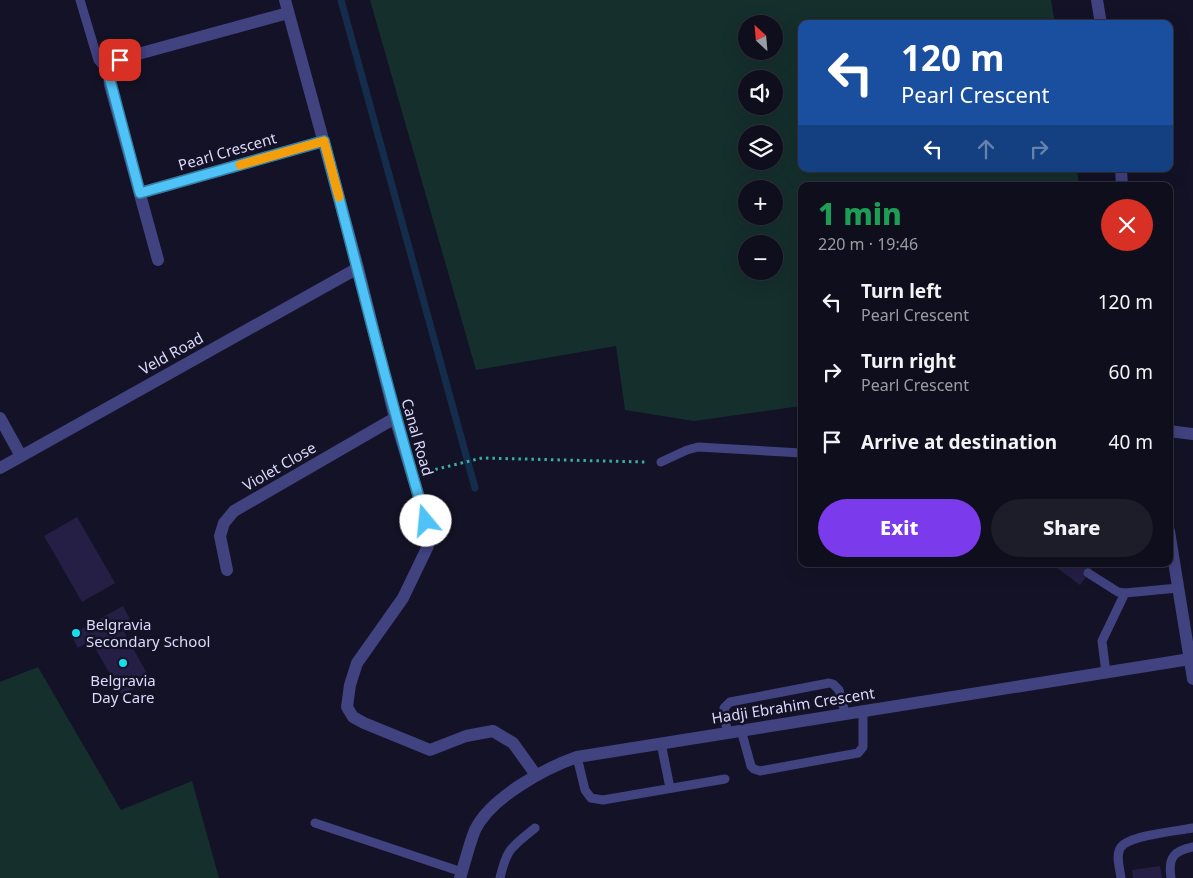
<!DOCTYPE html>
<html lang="en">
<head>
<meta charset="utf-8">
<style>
	body { margin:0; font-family:"Noto Sans",sans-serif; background:#1d1c29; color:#f1f3f6; height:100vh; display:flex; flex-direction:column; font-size:19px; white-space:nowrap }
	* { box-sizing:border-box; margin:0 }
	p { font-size:16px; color:#9b9ca3 }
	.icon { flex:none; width:28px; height:28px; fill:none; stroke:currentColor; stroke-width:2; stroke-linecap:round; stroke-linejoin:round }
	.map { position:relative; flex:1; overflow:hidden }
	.sheet { position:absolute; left:798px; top:182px; width:375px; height:385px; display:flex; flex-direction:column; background:#0f0e1c; border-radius:10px; box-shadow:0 5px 20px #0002,0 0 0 1px #2f2e3b }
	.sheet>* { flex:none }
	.hud { position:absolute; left:798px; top:20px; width:375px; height:152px; border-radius:10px; box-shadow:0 5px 20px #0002,0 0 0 1px #2f2e3b; background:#1a4fa0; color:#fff; overflow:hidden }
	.needle { width:32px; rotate:334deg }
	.buttons { position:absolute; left:738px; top:15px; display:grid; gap:10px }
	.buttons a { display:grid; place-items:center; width:45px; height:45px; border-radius:50%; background:#0f0e1c; box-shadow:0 5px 20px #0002,0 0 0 1px #2f2e3b; font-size:25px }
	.pin { position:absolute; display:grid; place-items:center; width:42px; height:42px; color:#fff; margin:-21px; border-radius:10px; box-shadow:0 2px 8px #0006 }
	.me { position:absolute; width:55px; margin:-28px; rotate:343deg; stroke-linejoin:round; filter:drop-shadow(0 0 4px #0008) }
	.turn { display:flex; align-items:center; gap:18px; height:105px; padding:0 20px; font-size:22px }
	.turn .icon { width:65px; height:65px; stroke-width:2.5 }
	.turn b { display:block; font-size:35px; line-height:42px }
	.lanes { display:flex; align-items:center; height:48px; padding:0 20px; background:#0003; justify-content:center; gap:25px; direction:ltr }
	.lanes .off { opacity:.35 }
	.round { display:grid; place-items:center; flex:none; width:52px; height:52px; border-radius:26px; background:#1d1c29 }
	.overview { display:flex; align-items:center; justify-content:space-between; height:85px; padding:0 20px }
	h1 { font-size:30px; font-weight:800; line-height:38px; color:#1e9e55 }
	.action { display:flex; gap:10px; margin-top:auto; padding:10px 20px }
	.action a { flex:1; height:58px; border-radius:30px; background:#7c3aed; color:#fff; font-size:20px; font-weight:800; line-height:58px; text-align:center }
	.action a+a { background:#1d1c29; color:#f1f3f6 }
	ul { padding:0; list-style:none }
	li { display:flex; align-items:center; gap:15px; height:70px; padding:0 20px }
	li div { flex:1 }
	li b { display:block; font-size:19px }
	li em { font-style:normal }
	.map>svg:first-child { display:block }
</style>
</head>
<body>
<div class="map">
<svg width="1193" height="878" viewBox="0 0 1193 878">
	<rect width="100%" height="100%" fill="#141226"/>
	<path fill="#152f2d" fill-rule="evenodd" d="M 370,0 L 1051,0 L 1055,24 L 801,24 L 801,169 L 1077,169 L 1079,186 L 801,186 L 801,406 L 694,421 L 625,410 L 616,346 L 476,370 ZM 746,24 L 774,24 L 774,51 L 746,51 ZM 746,79 L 774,79 L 774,106 L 746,106 ZM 746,134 L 774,134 L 774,161 L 746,161 ZM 746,189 L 774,189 L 774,216 L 746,216 ZM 746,244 L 774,244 L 774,271 L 746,271 Z
		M 38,667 L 121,810 L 192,781 L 219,878 L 0,878 L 0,682 Z"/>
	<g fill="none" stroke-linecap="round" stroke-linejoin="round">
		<path stroke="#152d4c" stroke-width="7" d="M 341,0 L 475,488"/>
	</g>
	<path fill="#251f45" d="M 77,517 L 115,583 L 82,602 L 44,536 Z
		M 1052,564 L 1095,564 L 1080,585 Z
		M 123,606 L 130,619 L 126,621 L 130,628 L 124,632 L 150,679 L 122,695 L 95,648 L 98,646 L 93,639 L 78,648 L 71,635 Z
		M 1160,866 L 1162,878 L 1133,878 L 1132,870 Z"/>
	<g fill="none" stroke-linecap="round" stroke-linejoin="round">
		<path stroke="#3baea2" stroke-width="3" stroke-dasharray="2.5 4" stroke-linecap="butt" d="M 429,471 L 482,458 L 646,462"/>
		<path stroke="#414280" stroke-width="9" d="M 80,0 L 98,60 L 110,74
			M 661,462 L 687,450 L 698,447 L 801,453
			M 1088,573 L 1118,592 L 1125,593 L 1178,588
			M 1106,673 L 1102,641 L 1125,593
			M 741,730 L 751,766 L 754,769 L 760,771 L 858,753 L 863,747 L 863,710
			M 727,732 L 724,708 L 730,702 L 829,683 L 833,684 L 839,690 L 845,713
			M 661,743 L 670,788
			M 577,757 L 585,790 L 591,798 L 603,800 L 725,779
			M 315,823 L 462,872
			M 500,878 C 507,848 511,848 535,828
			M 1121,878 C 1120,869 1115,855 1121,847 C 1130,835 1178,831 1193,828
			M 1171,878 C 1168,858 1173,851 1193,847"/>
		<path stroke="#414280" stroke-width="12" d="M 285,0 L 358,268 L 395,418 L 426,521 L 428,546 L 403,598 L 357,663 L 350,685 L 347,707 L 353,717 L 364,723 L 430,750 L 466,736 L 493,731 L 513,743 L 536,775
			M 140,193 L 324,141
			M 158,260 L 110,85 C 108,71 114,62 127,57 L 288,13
			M 0,418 L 21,456
			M 0,468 L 358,268
			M 227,570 L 220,536 L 224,523 L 234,511 L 395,418
			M 460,878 C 465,862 469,845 475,830 C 490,798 545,768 577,757 L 1190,659"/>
		<path stroke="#414280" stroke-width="12" d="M 1097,0 L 1101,24
			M 1121,169 L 1122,186
			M 1169,431 L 1193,434
			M 1169,531 L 1193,679"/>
	</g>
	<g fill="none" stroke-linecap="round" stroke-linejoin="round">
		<g stroke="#337fa1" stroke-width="12">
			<path id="route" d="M 120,60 L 112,69 L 110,80 L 140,193 L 324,141 C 358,268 388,396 426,521"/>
		</g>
		<use href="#route" stroke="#4fc3f7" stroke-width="9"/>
		<path stroke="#f59e0b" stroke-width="9" d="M 240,165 L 324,141 L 339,197"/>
	</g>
	<g fill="#18deea" stroke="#141226" stroke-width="2">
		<circle cx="76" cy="633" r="5"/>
		<circle cx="123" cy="663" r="5"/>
	</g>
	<g text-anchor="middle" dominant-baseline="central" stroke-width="5" stroke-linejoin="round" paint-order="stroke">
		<g font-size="15" fill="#dcdafc" stroke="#141226">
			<text transform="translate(227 151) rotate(-16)">Pearl Crescent</text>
			<text transform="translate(171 353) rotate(-29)">Veld Road</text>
			<text transform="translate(418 437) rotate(74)">Canal Road</text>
			<text transform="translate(279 466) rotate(-30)">Violet Close</text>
			<text transform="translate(793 705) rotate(-9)">Hadji Ebrahim Crescent</text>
		</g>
		<g font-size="15" fill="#dcdafc" stroke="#141226" text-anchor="start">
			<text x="86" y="624">Belgravia<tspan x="86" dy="17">Secondary School</tspan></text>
			<text x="123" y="680" text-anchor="middle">Belgravia<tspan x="123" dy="17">Day Care</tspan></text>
		</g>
	</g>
</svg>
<div class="buttons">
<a><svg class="needle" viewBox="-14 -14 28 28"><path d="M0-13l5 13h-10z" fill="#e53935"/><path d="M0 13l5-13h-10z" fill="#9b9ca3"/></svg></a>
<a><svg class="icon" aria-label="sound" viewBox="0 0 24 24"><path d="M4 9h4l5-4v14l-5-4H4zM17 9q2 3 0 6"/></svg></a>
<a><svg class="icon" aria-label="layers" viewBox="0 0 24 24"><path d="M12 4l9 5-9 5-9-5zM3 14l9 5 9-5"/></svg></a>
<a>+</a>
<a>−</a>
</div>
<div class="pin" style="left:120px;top:60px;background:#d93025"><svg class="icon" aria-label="arrive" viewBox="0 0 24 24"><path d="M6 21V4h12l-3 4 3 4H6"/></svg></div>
<svg class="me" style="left:426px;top:521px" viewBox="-20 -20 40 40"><circle r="19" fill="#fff"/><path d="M0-13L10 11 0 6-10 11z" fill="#4fc3f7"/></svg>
<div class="hud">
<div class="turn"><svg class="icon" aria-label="left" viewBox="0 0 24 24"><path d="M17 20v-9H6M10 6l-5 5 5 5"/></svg><div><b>120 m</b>Pearl Crescent</div></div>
<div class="lanes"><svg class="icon" aria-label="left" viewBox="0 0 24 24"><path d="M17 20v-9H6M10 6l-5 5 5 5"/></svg><svg class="icon off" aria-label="ahead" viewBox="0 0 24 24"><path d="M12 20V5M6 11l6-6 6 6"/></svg><svg class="icon off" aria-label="right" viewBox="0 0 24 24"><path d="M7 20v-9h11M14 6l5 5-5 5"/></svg></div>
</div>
<section class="sheet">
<div class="overview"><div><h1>1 min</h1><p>220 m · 19:46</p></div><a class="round" style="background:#d93025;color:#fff"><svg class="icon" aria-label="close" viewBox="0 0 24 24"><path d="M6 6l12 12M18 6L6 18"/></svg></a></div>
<ul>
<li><svg class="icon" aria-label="left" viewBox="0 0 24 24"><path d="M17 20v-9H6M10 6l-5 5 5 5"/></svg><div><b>Turn left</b><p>Pearl Crescent</p></div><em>120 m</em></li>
<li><svg class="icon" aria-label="right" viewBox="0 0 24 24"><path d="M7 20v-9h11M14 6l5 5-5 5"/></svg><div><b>Turn right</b><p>Pearl Crescent</p></div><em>60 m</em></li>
<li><svg class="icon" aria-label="arrive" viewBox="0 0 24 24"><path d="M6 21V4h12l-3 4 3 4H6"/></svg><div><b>Arrive at destination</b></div><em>40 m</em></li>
</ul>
<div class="action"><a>Exit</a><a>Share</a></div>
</section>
</div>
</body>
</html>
